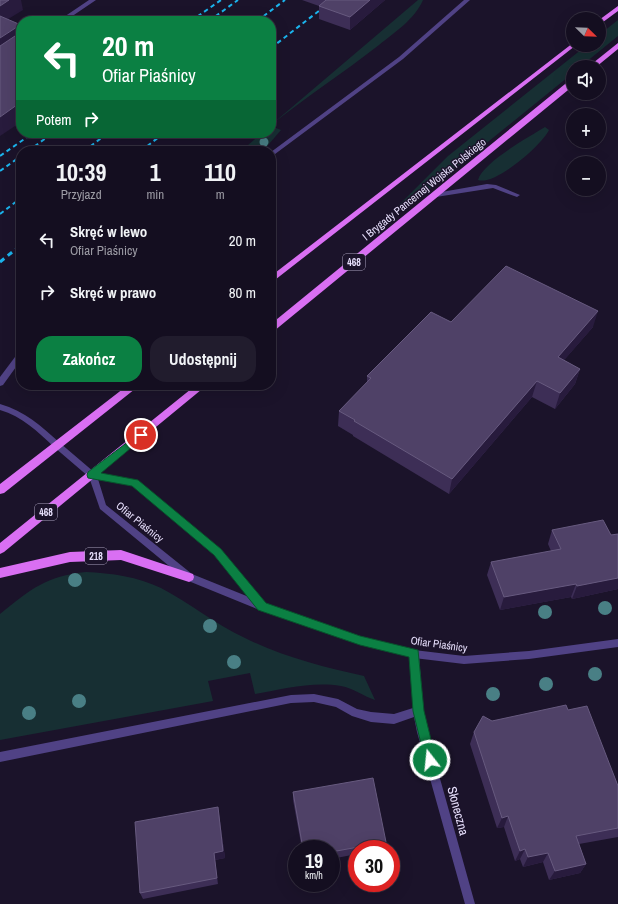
<!DOCTYPE html>
<html lang="pl">
<head>
<meta charset="utf-8">
<style>
	body { margin:0; font-family:"Archivo Narrow",sans-serif; background:#211c2d; color:#f1f3f6; height:100vh; display:flex; flex-direction:column; font-size:15px; white-space:nowrap }
	* { box-sizing:border-box; margin:0 }
	p { font-size:13px; color:#9d9ca5 }
	.icon { flex:none; width:22px; height:22px; fill:none; stroke:currentColor; stroke-width:2; stroke-linecap:round; stroke-linejoin:round }
	.map { position:relative; flex:1; overflow:hidden }
	.side { position:absolute; left:16px; top:146px; width:260px; height:244px; display:flex; flex-direction:column; background:#140e20; border-radius:16px; box-shadow:0 4px 16px #0002,0 0 0 1px #332e3e }
	.side>* { flex:none }
	.top-card { position:absolute; left:16px; top:16px; width:260px; height:122px; border-radius:16px; box-shadow:0 4px 16px #0002,0 0 0 1px #332e3e; background:#0b8043; color:#fff; overflow:hidden }
	.needle { width:26px; rotate:113deg }
	.buttons { position:absolute; left:566px; top:12px; display:grid; gap:8px }
	.buttons a { display:grid; place-items:center; width:40px; height:40px; border-radius:50%; background:#140e20; box-shadow:0 4px 16px #0002,0 0 0 1px #332e3e; font-size:20px }
	.speed { position:absolute; left:288px; top:840px; display:flex; gap:8px; font-size:20px; font-weight:700; text-align:center }
	.speed>* { display:grid; place-content:center; width:52px; height:52px; border-radius:50%; background:#140e20; box-shadow:0 4px 16px #0002,0 0 0 1px #332e3e; line-height:1 }
	.speed small { font-size:10px; font-weight:400 }
	.speed .limit { border:6px solid #d22; background:#fff; color:#111 }
	.pin { position:absolute; display:grid; place-items:center; width:34px; height:34px; color:#fff; margin:-17px; border:2px solid #fff; border-radius:50%; box-shadow:0 1px 4px #0007 }
	.me { position:absolute; width:44px; margin:-22px; rotate:344deg; stroke-linejoin:round; filter:drop-shadow(0 0 3px #0008) }
	.turn { display:flex; align-items:center; gap:14px; height:84px; padding:0 20px; font-size:18px }
	.turn .icon { width:52px; height:52px; stroke-width:2.5 }
	.turn b { display:block; font-size:28px; line-height:34px }
	.then { display:flex; align-items:center; height:38px; padding:0 20px; background:#0003; gap:8px; font-size:15px }
	.eta { display:flex; justify-content:space-evenly; align-items:center; height:68px; text-align:center }
	.eta b { font-size:24px; font-weight:700; line-height:28px }
	.action { display:flex; gap:8px; margin-top:auto; padding:8px 20px }
	.action a { flex:1; height:46px; border-radius:16px; background:#0b8043; color:#fff; font-size:16px; font-weight:700; line-height:46px; text-align:center }
	.action a+a { background:#211c2d; color:#f1f3f6 }
	ul { padding:0; list-style:none }
	li { display:flex; align-items:center; gap:12px; height:52px; padding:0 20px }
	li div { flex:1 }
	li b { display:block; font-size:15px }
	li em { font-style:normal }
	.map>svg:first-child { display:block }
</style>
</head>
<body>
<div class="map">
<svg width="618" height="904" viewBox="0 0 618 904">
	<rect width="100%" height="100%" fill="#1b132a"/>
	<path fill="#172f33" d="M 418,0 L 423,0 C 414,20 395,32 379,45 C 343,73 306,97 271,125 Z
		M 618,20 L 618,36 L 580,67 L 573,67 L 573,73 L 404,210 L 397,207 L 448,156 L 587,45 L 599,45 L 599,35 Z
		M 271,126 L 281,130 L 263,151 L 241,151 L 262,133 L 271,133 Z
		M 545,127 L 549,130 C 542,145 495,186 478,180 C 483,162 529,137 545,127 Z
		M 86,572 C 111,573 138,577 161,588 C 190,603 215,624 245,638 C 283,657 323,667 364,676 L 375,700 C 363,696 353,688 341,686 C 313,681 283,689 255,694 L 250,673 L 208,681 L 213,701 L 0,740 L 0,614 C 31,589 46,576 86,572 Z"/>
	<g fill="none" stroke-linecap="round" stroke-linejoin="round">
		<path fill="#504285" fill-rule="evenodd" d="M 464,0 L 470,0 L 403,59 L 271,157 L 271,152 L 399,57 Z
			M 487,184 L 496,185 L 520,195 L 517,197 L 493,188 L 436,197 L 433,195 L 436,193 Z
			M 21,352 L 21,360 L 3,385 L 0,386 L 0,377 L 18,353 Z"/>
		<path fill="#504285" fill-rule="evenodd" d="M 0,404 C 25,411 41,426 60,443 L 61,445 L 60,447 L 54,447 C 38,432 22,416 0,410 Z
			M 414,650 L 417,651 L 419,654 L 423,711 L 427,732 L 475,904 L 465,904 L 417,732 L 414,717 L 394,724 L 371,722 L 352,716 L 336,707 L 314,702 L 291,703 L 0,762 L 0,752 L 291,695 L 314,694 L 338,699 L 357,709 L 371,712 L 394,714 L 413,708 L 409,654 L 411,651 Z"/>
		<path fill="#504285" fill-rule="evenodd" d="M 89,0 L 96,0 L 65,21 L 58,21 Z
			M 57,442 L 60,443 L 94,472 L 138,481 L 220,549 L 264,604 L 360,636 L 414,650 L 464,656 L 529,651 L 618,639 L 618,647 L 529,659 L 464,664 L 414,658 L 360,644 L 262,611 L 186,580 L 100,509 L 89,477 L 54,447 L 53,445 L 54,443 ZM 98,479 L 133,486 L 214,555 L 249,597 L 192,574 L 106,505 Z"/>
		<path fill="#d96ff3" fill-rule="evenodd" d="M 618,6 L 618,11 L 599,25 L 599,20 Z
			M 573,43 L 573,45 L 576,45 L 575,46 L 271,283 L 271,276 Z
			M 618,43 L 618,49 L 596,67 L 588,67 Z
			M 570,80 L 573,80 L 573,86 L 274,331 L 271,332 L 271,324 Z
			M 128,385 L 140,385 L 4,493 L 0,494 L 0,484 Z
			M 196,385 L 207,385 L 4,552 L 0,554 L 0,543 Z
			M 121,550 L 193,574 L 194,577 L 193,580 L 189,582 L 121,560 L 70,562 L 0,578 L 0,568 L 70,552 Z"/>
		<path stroke="#1bb3ec" stroke-width="2" stroke-dasharray="4.5 3.5" stroke-linecap="butt" d="M 191,21 L 221,0
			M 209,21 L 238,0
			M 257,21 L 285,0
			M 271,48 L 333,0
			M 28,151 L 53,133
			M 84,151 L 108,133
			M 141,151 L 164,133
			M 0,156 L 33,133
			M 0,171 L 21,156
			M 0,214 L 21,198"/>
		<path stroke="#1bb3ec" stroke-width="3" stroke-dasharray="5.5 4.5" stroke-linecap="butt" d="M 0,262 L 21,245"/>
	</g>
	<g fill="#497f85">
		<circle cx="264" cy="142" r="4.5"/>
		<circle cx="75" cy="580" r="7"/>
		<circle cx="605" cy="608" r="7"/>
		<circle cx="545" cy="612" r="7"/>
		<circle cx="210" cy="626" r="7"/>
		<circle cx="234" cy="662" r="7"/>
		<circle cx="595" cy="674" r="7"/>
		<circle cx="546" cy="684" r="7"/>
		<circle cx="493" cy="694" r="7"/>
		<circle cx="79" cy="701" r="7"/>
		<circle cx="29" cy="713" r="7"/>
	</g>
	<path fill="#3d2e56" d="M 302,0 L 385,0 L 350,30 L 319,19 L 319,6 Z
		M 451,322 L 593,327 L 564,360 L 580,369 L 575,384 L 555,409 L 532,397 L 449,494 L 353,436 L 353,435 L 338,426 L 339,411 L 367,383 L 367,376 Z
		M 552,530 L 611,535 L 618,534 L 618,589 L 572,599 L 571,597 L 500,610 L 487,575 L 491,562 L 551,551 L 548,544 Z
		M 568,710 L 618,786 L 618,837 L 579,844 L 586,864 L 580,873 L 549,880 L 543,862 L 523,867 L 520,859 L 515,861 L 504,827 L 497,828 L 470,744 L 474,732 L 492,721 Z
		M 293,792 L 386,842 L 385,849 L 357,849 L 357,854 L 331,859 L 331,849 L 302,849 L 293,800 Z
		M 219,814 L 225,858 L 215,860 L 218,884 L 143,899 L 140,893 Z"/>
	<path fill="#281b3d" d="M 9,0 L 21,0 L 23,10 L 0,24 L 0,6 Z
		M 370,0 L 385,0 L 350,30 L 350,17 Z
		M 17,27 L 21,43 L 0,56 L 0,38 Z
		M 21,102 L 21,122 L 0,136 L 0,117 Z
		M 598,311 L 593,327 L 553,373 L 558,357 Z
		M 580,369 L 575,384 L 555,409 L 560,393 Z
		M 537,381 L 532,397 L 449,494 L 452,479 Z
		M 618,578 L 618,589 L 572,599 L 577,586 Z
		M 576,584 L 571,597 L 500,610 L 504,597 Z
		M 218,807 L 219,814 L 225,858 L 215,860 L 218,884 L 217,878 L 214,853 Z
		M 508,816 L 504,827 L 497,828 L 502,818 Z
		M 525,849 L 520,859 L 515,861 L 520,851 Z
		M 548,853 L 543,862 L 523,867 L 528,857 Z
		M 586,864 L 580,873 L 549,880 L 555,871 Z"/>
	<path fill="#4f4167" stroke="#675a7f" d="M 0,0 L 9,0 L 0,6 Z
		M 326,0 L 370,0 L 350,17 L 319,6 Z
		M 0,16 L 21,25 L 21,102 L 0,117 L 0,46 L 18,34 L 17,27 L 0,38 Z
		M 506,266 L 598,311 L 558,357 L 580,369 L 560,393 L 537,381 L 452,479 L 354,421 L 355,420 L 339,411 L 371,378 L 367,376 L 431,312 L 451,322 Z
		M 603,520 L 611,535 L 618,534 L 618,578 L 577,586 L 576,584 L 504,597 L 491,562 L 561,549 L 552,530 Z
		M 566,705 L 568,710 L 587,706 L 618,786 L 618,828 L 576,836 L 586,864 L 555,871 L 548,853 L 528,857 L 525,849 L 520,851 L 508,816 L 502,818 L 474,732 L 483,716 L 492,721 Z
		M 373,778 L 386,842 L 331,852 L 331,849 L 303,849 L 293,792 Z
		M 218,807 L 223,851 L 214,853 L 217,878 L 140,893 L 135,822 Z"/>
	<path fill="#0b8043" stroke="#07532c" d="M 141,432 L 145,435 L 144,437 L 101,473 L 138,480 L 221,549 L 266,603 L 360,636 L 418,650 L 424,711 L 436,760 L 434,764 L 430,766 L 426,764 L 425,760 L 413,711 L 409,657 L 360,645 L 258,610 L 214,555 L 132,486 L 88,478 L 87,475 L 88,472 Z"/>
	<g text-anchor="middle" dominant-baseline="central" stroke-width="3" stroke-linejoin="round" paint-order="stroke">
		<g fill="#1b132a" stroke="#aaa2bd" stroke-width="1">
			<rect x="343" y="254" width="22" height="16" rx="3"/>
			<rect x="35" y="504" width="22" height="16" rx="3"/>
			<rect x="85" y="548" width="22" height="16" rx="3"/>
		</g>
		<g font-size="10" font-weight="bold" fill="#e7dffc">
			<text x="354" y="262">468</text>
			<text x="46" y="512">468</text>
			<text x="96" y="556">218</text>
		</g>
		<g font-size="11" fill="#e7dffc" stroke="#1b132a">
			<text transform="translate(424 189) rotate(-39)">I Brygady Pancernej Wojska Polskiego</text>
			<text transform="translate(140 522) rotate(39)">Ofiar Piaśnicy</text>
			<text transform="translate(439 644) rotate(8)">Ofiar Piaśnicy</text>
		</g>
		<g font-size="13" fill="#e7dffc" stroke="#1b132a">
			<text transform="translate(458 811) rotate(75)">Słoneczna</text>
		</g>
	</g>
</svg>
<div class="buttons">
<a><svg class="needle" viewBox="-14 -14 28 28"><path d="M0-13l5 13h-10z" fill="#e53935"/><path d="M0 13l5-13h-10z" fill="#9d9ca5"/></svg></a>
<a><svg class="icon" aria-label="sound" viewBox="0 0 24 24"><path d="M4 9h4l5-4v14l-5-4H4zM17 9q2 3 0 6"/></svg></a>
<a>+</a>
<a>−</a>
</div>
<div class="speed"><div>19<small>km/h</small></div><div class="limit">30</div></div>
<div class="pin" style="left:141px;top:435px;background:#d93025"><svg class="icon" aria-label="arrive" viewBox="0 0 24 24"><path d="M6 21V4h12l-3 4 3 4H6"/></svg></div>
<svg class="me" style="left:430px;top:760px" viewBox="-20 -20 40 40"><circle r="17" fill="#0b8043" stroke="#fff" stroke-width="3"/><path d="M0-11L8 9 0 5-8 9z" fill="#fff"/></svg>
<div class="top-card">
<div class="turn"><svg class="icon" aria-label="left" viewBox="0 0 24 24"><path d="M17 20v-9H6M10 6l-5 5 5 5"/></svg><div><b>20 m</b>Ofiar Piaśnicy</div></div>
<div class="then">Potem<svg class="icon" aria-label="right" viewBox="0 0 24 24"><path d="M7 20v-9h11M14 6l5 5-5 5"/></svg></div>
</div>
<section class="side">
<div class="eta">
<div><b>10:39</b><p>Przyjazd</p></div>
<div><b>1</b><p>min</p></div>
<div><b>110</b><p>m</p></div>
</div>
<ul>
<li><svg class="icon" aria-label="left" viewBox="0 0 24 24"><path d="M17 20v-9H6M10 6l-5 5 5 5"/></svg><div><b>Skręć w lewo</b><p>Ofiar Piaśnicy</p></div><em>20 m</em></li>
<li><svg class="icon" aria-label="right" viewBox="0 0 24 24"><path d="M7 20v-9h11M14 6l5 5-5 5"/></svg><div><b>Skręć w prawo</b></div><em>80 m</em></li>
</ul>
<div class="action"><a>Zakończ</a><a>Udostępnij</a></div>
</section>
</div>
</body>
</html>
